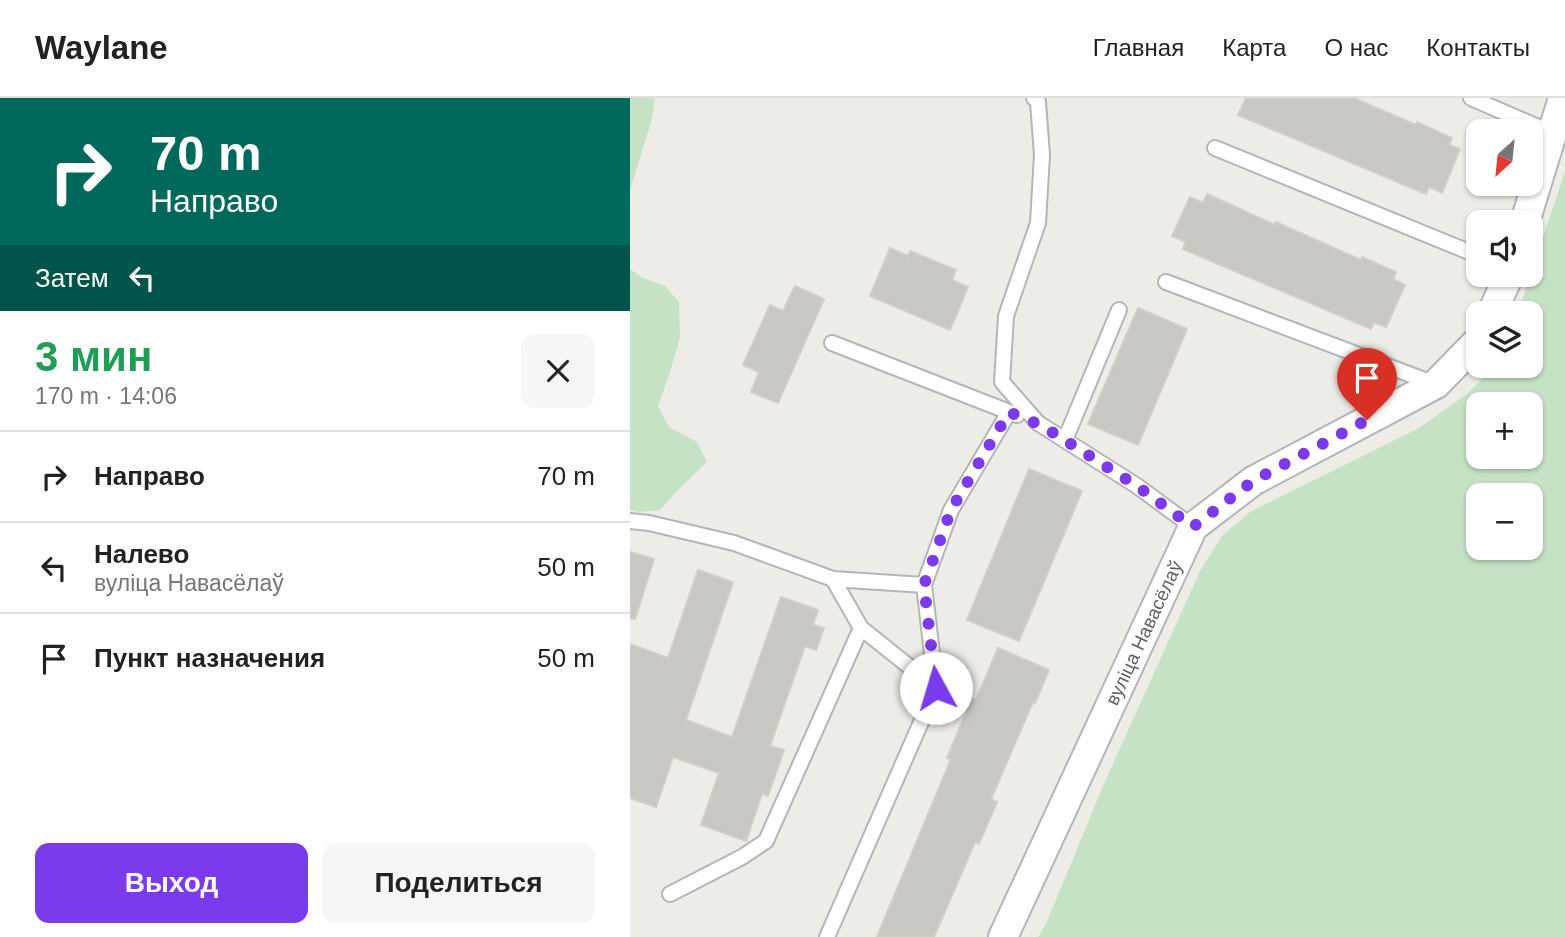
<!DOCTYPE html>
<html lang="ru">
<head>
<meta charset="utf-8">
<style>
	body { margin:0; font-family:Arial,sans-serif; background:#f6f6f6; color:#222; height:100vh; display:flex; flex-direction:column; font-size:26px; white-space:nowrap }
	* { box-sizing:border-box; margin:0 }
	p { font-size:23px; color:#767676 }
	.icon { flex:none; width:38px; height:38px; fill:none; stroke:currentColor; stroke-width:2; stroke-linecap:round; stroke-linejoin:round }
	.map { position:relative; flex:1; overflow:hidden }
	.drawer { display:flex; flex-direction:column; background:#fff; width:630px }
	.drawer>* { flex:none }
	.guide { background:#00695c; color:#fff; overflow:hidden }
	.needle { width:46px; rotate:207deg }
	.fabs { position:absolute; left:836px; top:21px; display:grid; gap:14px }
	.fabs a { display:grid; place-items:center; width:77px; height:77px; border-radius:14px; background:#fff; box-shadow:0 2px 5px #0004; font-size:35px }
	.pin { position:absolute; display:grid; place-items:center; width:60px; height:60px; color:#fff; margin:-72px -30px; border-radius:50% 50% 50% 0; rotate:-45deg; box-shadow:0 0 7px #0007 }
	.pin .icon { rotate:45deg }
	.me { position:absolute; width:77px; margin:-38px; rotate:354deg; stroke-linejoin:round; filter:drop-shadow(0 0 5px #0008) }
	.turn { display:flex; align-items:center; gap:24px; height:147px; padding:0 35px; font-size:32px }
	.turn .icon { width:91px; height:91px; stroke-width:2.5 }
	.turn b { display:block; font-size:49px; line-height:60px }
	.then { display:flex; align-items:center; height:66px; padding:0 35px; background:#0003; gap:14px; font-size:26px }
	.round { display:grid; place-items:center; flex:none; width:74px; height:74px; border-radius:14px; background:#f6f6f6 }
	.head { display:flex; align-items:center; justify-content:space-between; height:119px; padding:0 35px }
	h1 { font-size:42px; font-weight:700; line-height:52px; color:#1e9e55 }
	.cta { display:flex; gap:14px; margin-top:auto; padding:14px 35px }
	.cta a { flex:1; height:80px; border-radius:14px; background:#7c3aed; color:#fff; font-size:28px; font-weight:700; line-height:80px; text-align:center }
	.cta a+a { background:#f6f6f6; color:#222 }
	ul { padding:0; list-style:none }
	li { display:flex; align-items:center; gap:21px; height:91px; padding:0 35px; border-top:2px solid #e0e0e0 }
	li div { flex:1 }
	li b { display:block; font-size:26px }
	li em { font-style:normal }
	header { display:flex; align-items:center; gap:42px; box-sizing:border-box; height:98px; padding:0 35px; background:#fff; border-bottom:2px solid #e0e0e0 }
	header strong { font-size:33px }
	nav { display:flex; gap:38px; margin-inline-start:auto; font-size:24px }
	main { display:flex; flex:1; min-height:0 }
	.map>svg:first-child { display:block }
</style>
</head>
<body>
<header>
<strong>Waylane</strong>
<nav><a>Главная</a><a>Карта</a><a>О нас</a><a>Контакты</a></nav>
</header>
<main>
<section class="drawer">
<div class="guide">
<div class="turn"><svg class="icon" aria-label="right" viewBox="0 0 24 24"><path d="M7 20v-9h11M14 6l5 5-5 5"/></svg><div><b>70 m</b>Направо</div></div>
<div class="then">Затем<svg class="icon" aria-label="left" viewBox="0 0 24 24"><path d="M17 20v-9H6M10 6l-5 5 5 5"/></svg></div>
</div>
<div class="head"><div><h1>3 мин</h1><p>170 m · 14:06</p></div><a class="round"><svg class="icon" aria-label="close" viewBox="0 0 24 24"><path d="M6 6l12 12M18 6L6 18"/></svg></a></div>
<ul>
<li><svg class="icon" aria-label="right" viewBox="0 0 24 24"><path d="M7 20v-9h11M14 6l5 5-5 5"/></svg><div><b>Направо</b></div><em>70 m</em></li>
<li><svg class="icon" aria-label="left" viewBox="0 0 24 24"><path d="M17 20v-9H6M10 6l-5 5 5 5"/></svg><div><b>Налево</b><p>вуліца Навасёлаў</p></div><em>50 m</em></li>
<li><svg class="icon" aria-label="arrive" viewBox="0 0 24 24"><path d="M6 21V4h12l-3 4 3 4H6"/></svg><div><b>Пункт назначения</b></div><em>50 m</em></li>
</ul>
<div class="cta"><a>Выход</a><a>Поделиться</a></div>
</section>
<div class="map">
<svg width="935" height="839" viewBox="0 0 935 839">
	<rect width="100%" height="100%" fill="#eeece6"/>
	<path fill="#c6e2c5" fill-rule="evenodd" d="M 0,0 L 25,0 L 22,21 L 0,92 Z
		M 935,73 L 935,839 L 408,839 L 416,826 L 473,688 L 570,473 L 592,438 L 620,414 L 789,330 L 837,296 L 865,268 L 901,268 L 901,215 L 888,215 ZM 849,306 L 901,306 L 901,359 L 849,359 ZM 849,397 L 901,397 L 901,450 L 849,450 Z
		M 0,171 L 13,180 L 35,188 L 49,204 L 50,239 L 40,274 L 28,308 L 39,329 L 67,344 L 77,364 L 47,393 L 30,412 L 8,414 L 0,412 Z"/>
	<path fill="#c9c7c2" stroke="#d2cdc5" stroke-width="2" d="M 616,0 L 724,0 L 786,27 L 787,24 L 822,40 L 819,47 L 830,51 L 812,95 L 799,89 L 796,96 L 608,17 Z
		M 577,96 L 645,127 L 646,124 L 731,162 L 732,159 L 766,174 L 763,181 L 775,187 L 756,229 L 744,224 L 741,231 L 553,151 L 556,144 L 542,138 L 560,99 L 573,105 Z
		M 260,150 L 278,158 L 280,153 L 326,172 L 322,182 L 338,189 L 320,232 L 240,198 Z
		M 165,188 L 194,201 L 148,305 L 121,294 L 129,274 L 113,267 L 140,207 L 153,213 Z
		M 508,210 L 557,231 L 508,347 L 458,326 Z
		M 399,371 L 452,393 L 389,543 L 337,522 Z
		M 0,454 L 24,461 L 5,521 L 0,520 Z
		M 68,472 L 103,484 L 56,622 L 102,639 L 151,499 L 188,512 L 183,527 L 194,530 L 186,552 L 175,548 L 140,648 L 154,652 L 138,698 L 132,696 L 116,743 L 71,727 L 89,675 L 43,659 L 26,709 L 0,700 L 0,546 L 38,560 Z
		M 368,550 L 419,572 L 405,605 L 403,604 L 361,701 L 367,704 L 349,746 L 345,744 L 304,839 L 247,839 L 321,661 L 317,660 L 342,600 L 346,602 Z"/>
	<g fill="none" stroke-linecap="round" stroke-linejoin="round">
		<g stroke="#b3b6b9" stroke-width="18">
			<path id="lane" d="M 404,0 L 408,4 L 412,57 L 408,125 L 376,218 L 372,284 L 408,325 L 507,388 L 563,429
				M 841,0 L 922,35
				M 585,50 L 849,158
				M 536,184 L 805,286
				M 202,245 L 387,317
				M 435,342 L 489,212
				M 0,423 L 19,425 L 104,445 L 203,481 L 294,487
				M 203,481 L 231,530 L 306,590
				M 40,796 L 112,759 L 136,743 L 231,530
				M 197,839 L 306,590 L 294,487 L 321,412 L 379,314"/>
		</g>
		<g stroke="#b3b6b9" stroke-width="32">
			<path id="street" d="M 895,124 L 933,0
				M 862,215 L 879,177
				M 373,839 L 563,429 L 623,383 L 806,286 L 849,242"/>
		</g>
		<use href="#lane" stroke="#fff" stroke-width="14"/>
		<use href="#street" stroke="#fff" stroke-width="28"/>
	</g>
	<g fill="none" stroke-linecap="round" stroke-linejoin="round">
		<path stroke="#7c3aed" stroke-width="12" stroke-dasharray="0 21.6" d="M 306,590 L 294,487 L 321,412 L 379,314 L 408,326 L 422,334 L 507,388 L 563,429 L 623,383 L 737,322"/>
	</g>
	<g text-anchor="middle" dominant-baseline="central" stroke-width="5" stroke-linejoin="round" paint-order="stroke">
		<g font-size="19" fill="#5d6164" stroke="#fff">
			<text transform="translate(514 535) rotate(-65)">вуліца Навасёлаў</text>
		</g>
	</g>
</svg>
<div class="fabs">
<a><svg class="needle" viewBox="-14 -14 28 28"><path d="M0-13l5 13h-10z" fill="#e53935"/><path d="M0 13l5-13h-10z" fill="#767676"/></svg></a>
<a><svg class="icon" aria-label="sound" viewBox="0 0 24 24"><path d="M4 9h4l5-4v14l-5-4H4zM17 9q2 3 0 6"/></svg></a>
<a><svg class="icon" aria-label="layers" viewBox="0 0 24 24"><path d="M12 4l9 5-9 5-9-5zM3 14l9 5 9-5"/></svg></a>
<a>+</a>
<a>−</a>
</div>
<div class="pin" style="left:737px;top:322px;background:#d93025"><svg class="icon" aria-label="arrive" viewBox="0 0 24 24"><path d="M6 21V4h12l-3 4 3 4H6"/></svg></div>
<svg class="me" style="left:306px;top:590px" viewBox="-20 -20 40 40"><circle r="19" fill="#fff"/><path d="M0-13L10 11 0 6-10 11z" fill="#7c3aed"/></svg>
</div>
</main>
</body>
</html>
